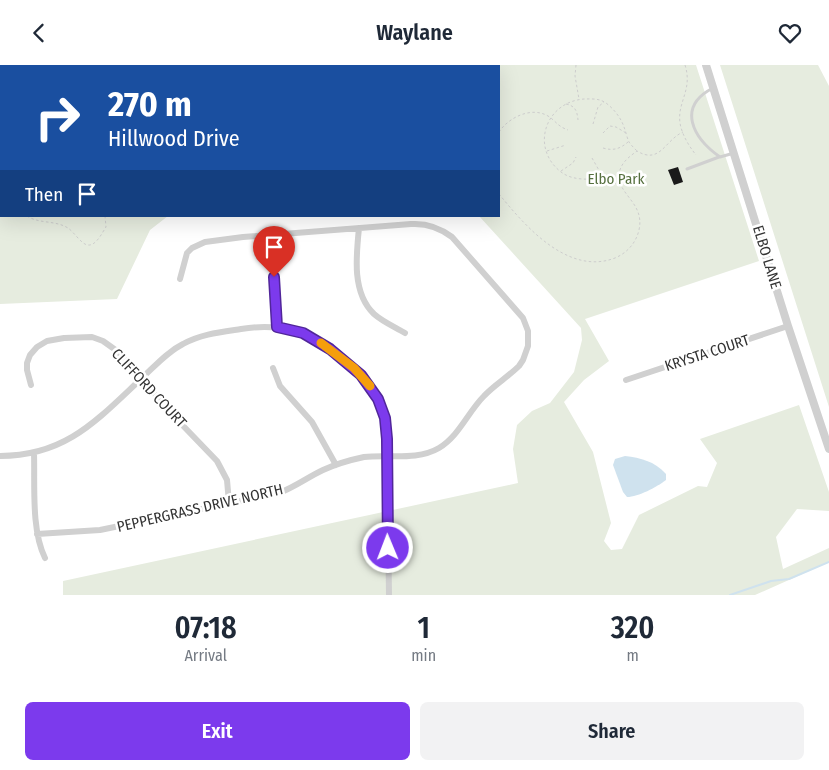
<!DOCTYPE html>
<html lang="en">
<head>
<meta charset="utf-8">
<style>
	body { margin:0; font-family:"Fira Sans Condensed",sans-serif; background:#f2f2f3; color:#1f2937; height:100vh; display:flex; flex-direction:column; font-size:19px; white-space:nowrap }
	* { box-sizing:border-box; margin:0 }
	p { font-size:16px; color:#747a83 }
	.icon { flex:none; width:28px; height:28px; fill:none; stroke:currentColor; stroke-width:2; stroke-linecap:round; stroke-linejoin:round }
	.map { position:relative; height:530px; overflow:hidden }
	.sheet { display:flex; flex-direction:column; background:#fff; flex:1 }
	.sheet>* { flex:none }
	.banner { position:absolute; left:0px; top:0px; width:500px; height:152px; box-shadow:0 5px 20px #0002; background:#1a4fa0; color:#fff; overflow:hidden }
	.pin { position:absolute; display:grid; place-items:center; width:42px; height:42px; color:#fff; margin:-51px -21px; border-radius:50% 50% 50% 0; rotate:-45deg; box-shadow:0 0 5px #0007 }
	.pin .icon { rotate:45deg }
	.me { position:absolute; width:55px; margin:-28px; rotate:359deg; stroke-linejoin:round; filter:drop-shadow(0 0 4px #0008) }
	.turn { display:flex; align-items:center; gap:18px; height:105px; padding:0 25px; font-size:22px }
	.turn .icon { width:65px; height:65px; stroke-width:2.5 }
	.turn b { display:block; font-size:35px; line-height:42px }
	.then { display:flex; align-items:center; height:48px; padding:0 25px; background:#0003; gap:10px; font-size:19px }
	.eta { display:flex; justify-content:space-evenly; align-items:center; height:85px; text-align:center }
	.eta b { font-size:30px; font-weight:600; line-height:35px }
	.action { display:flex; gap:10px; margin-top:auto; padding:10px 25px }
	.action a { flex:1; height:58px; border-radius:8px; background:#7c3aed; color:#fff; font-size:20px; font-weight:600; line-height:58px; text-align:center }
	.action a+a { background:#f2f2f3; color:#1f2937 }
	header { display:flex; justify-content:space-between; align-items:center; height:65px; padding:0 25px; background:#fff; font-size:22px; font-weight:600 }
	.map>svg:first-child { display:block }
</style>
</head>
<body>
<header><svg class="icon" aria-label="back" viewBox="0 0 24 24"><path d="M15 5l-7 7 7 7"/></svg>Waylane<svg class="icon" aria-label="heart" viewBox="0 0 24 24"><path d="M12 20l-8-8c-3-5 5-10 8-4 3-6 11-1 8 4z"/></svg></header>
<div class="map">
<svg width="829" height="530" viewBox="0 0 829 530">
	<rect width="100%" height="100%" fill="#fff"/>
	<path fill="#e6ecdf" d="M 0,0 L 393,0 L 393,1 L 1,1 L 1,151 L 168,151 L 150,165 L 117,234 L 0,239 Z
		M 449,0 L 696,0 L 759,196 L 585,254 L 609,296 L 584,315 L 564,337 L 593,387 L 611,458 L 604,476 L 611,485 L 622,484 L 639,450 L 698,421 L 707,422 L 717,398 L 700,374 L 799,340 L 829,427 L 829,446 L 797,444 L 776,472 L 783,504 L 829,483 L 829,497 L 755,530 L 63,530 L 63,516 L 518,418 L 513,384 L 517,360 L 532,346 L 550,338 L 574,307 L 582,275 L 581,263 L 479,151 L 499,151 L 499,1 L 447,1 Z
		M 720,0 L 818,0 L 829,21 L 829,342 Z"/>
	<path fill="#cfe2ee" d="M 625,391 C 641,393 654,396 666,409 L 666,415 C 657,422 638,432 627,432 L 623,427 L 613,400 L 615,394 Z"/>
	<g fill="none" stroke-linecap="round" stroke-linejoin="round">
		<path stroke="#cfe2ee" stroke-width="2" d="M 730,530 L 771,516 L 789,514 L 829,497"/>
	</g>
	<path fill="#1a1a1a" d="M 678,102 L 683,117 L 674,120 L 668,105 Z"/>
	<g fill="none" stroke-linecap="round" stroke-linejoin="round">
		<path stroke="#cdcdcd" stroke-width="1" stroke-dasharray="2.5 2.5" stroke-linecap="butt" d="M 85,0 L 85,1
			M 118,0 L 119,1
			M 576,0 L 575,11 L 579,34
			M 685,0 C 693,25 677,37 680,58 C 682,70 689,81 696,90
			M 32,1 L 32,0
			M 154,1 L 157,1
			M 493,1 L 495,0
			M 566,39 C 575,41 577,45 578,55
			M 0,43 L 1,44
			M 593,59 L 598,42 L 604,37
			M 0,62 L 1,61
			M 499,67 C 508,53 531,41 548,51 C 556,56 557,61 568,65
			M 603,68 L 610,61 L 616,62 L 626,68
			M 0,75 L 1,74
			M 603,83 C 613,86 620,84 628,77
			M 547,86 L 566,80
			M 592,93 L 604,114
			M 561,106 L 573,98 L 576,92
			M 620,121 C 615,118 608,115 602,114 C 588,114 573,116 561,107 C 530,83 545,37 584,34 C 591,34 599,33 606,38 C 614,44 621,53 624,62 C 626,67 627,73 629,77 C 631,80 634,83 637,86
			M 499,129 C 525,161 568,211 615,193 C 627,188 636,178 639,165 C 645,138 618,130 619,110 C 620,98 629,92 637,86 C 660,100 665,75 683,67
			M 0,135 L 1,136
			M 27,151 C 39,159 55,155 68,163 C 74,167 82,180 88,180 C 96,181 102,168 106,162 L 105,151"/>
		<path stroke="#d0d0d0" stroke-width="3" d="M 325,0 L 325,1
			M 713,23 C 676,42 693,73 720,92 L 734,88
			M 687,104 L 719,92"/>
		<path stroke="#d0d0d0" stroke-width="6" d="M 359,163 C 356,192 352,228 374,249 C 383,257 395,262 405,268
			M 271,171 L 277,262
			M 273,303 L 280,321 L 312,357 L 336,400
			M 626,315 L 788,261
			M 31,320 L 27,305 L 27,298 L 30,290 L 37,282 L 47,276 L 64,273 L 92,272 L 103,276 L 117,286 L 142,313 L 165,342 L 217,396 L 227,415 L 229,438
			M 34,388 C 35,419 31,465 45,493
			M 0,391 C 66,391 97,355 142,313 C 155,301 167,287 183,279 C 201,269 221,267 241,264 C 278,258 304,265 334,287 C 367,311 383,333 387,374 L 389,530
			M 37,469 L 100,465 L 279,428 C 295,422 308,412 323,405 C 336,399 350,395 364,392 C 388,389 417,396 439,383 C 459,371 468,347 484,331 C 494,320 508,312 519,301 L 523,295 L 528,281 L 528,266 L 523,253 L 452,172 C 439,162 427,158 411,159 L 243,172 L 205,177 L 192,183 L 187,188 L 180,214"/>
		<path stroke="#d0d0d0" stroke-width="8" d="M 706,0 L 788,261 L 829,384"/>
	</g>
	<g fill="none" stroke-linecap="round" stroke-linejoin="round">
		<g stroke="#51269a" stroke-width="12">
			<path id="route" d="M 274,212 L 277,262 L 303,268 L 330,284 L 361,310 L 378,334 L 385,353 L 387,374 L 388,483"/>
		</g>
		<use href="#route" stroke="#7c3aed" stroke-width="9"/>
		<path stroke="#f59e0b" stroke-width="9" d="M 321,278 L 354,303 L 370,321"/>
	</g>
	<g text-anchor="middle" dominant-baseline="central" stroke-width="5" stroke-linejoin="round" paint-order="stroke">
		<g font-size="15" fill="#56703f" stroke="#fff">
			<text x="616" y="114">Elbo Park</text>
		</g>
		<g font-size="15" fill="#333" stroke="#fff">
			<text transform="translate(767 192) rotate(73)">ELBO LANE</text>
			<text transform="translate(707 288) rotate(-18)">KRYSTA COURT</text>
			<text transform="translate(149 323) rotate(47)">CLIFFORD COURT</text>
			<text transform="translate(200 443) rotate(-13)">PEPPERGRASS DRIVE NORTH</text>
		</g>
	</g>
</svg>
<div class="pin" style="left:274px;top:212px;background:#d93025"><svg class="icon" aria-label="arrive" viewBox="0 0 24 24"><path d="M6 21V4h12l-3 4 3 4H6"/></svg></div>
<svg class="me" style="left:388px;top:483px" viewBox="-20 -20 40 40"><circle r="17" fill="#7c3aed" stroke="#fff" stroke-width="3"/><path d="M0-11L8 9 0 5-8 9z" fill="#fff"/></svg>
<div class="banner">
<div class="turn"><svg class="icon" aria-label="right" viewBox="0 0 24 24"><path d="M7 20v-9h11M14 6l5 5-5 5"/></svg><div><b>270 m</b>Hillwood Drive</div></div>
<div class="then">Then<svg class="icon" aria-label="arrive" viewBox="0 0 24 24"><path d="M6 21V4h12l-3 4 3 4H6"/></svg></div>
</div>
</div>
<section class="sheet">
<div class="eta">
<div><b>07:18</b><p>Arrival</p></div>
<div><b>1</b><p>min</p></div>
<div><b>320</b><p>m</p></div>
</div>
<div class="action"><a>Exit</a><a>Share</a></div>
</section>
</body>
</html>
